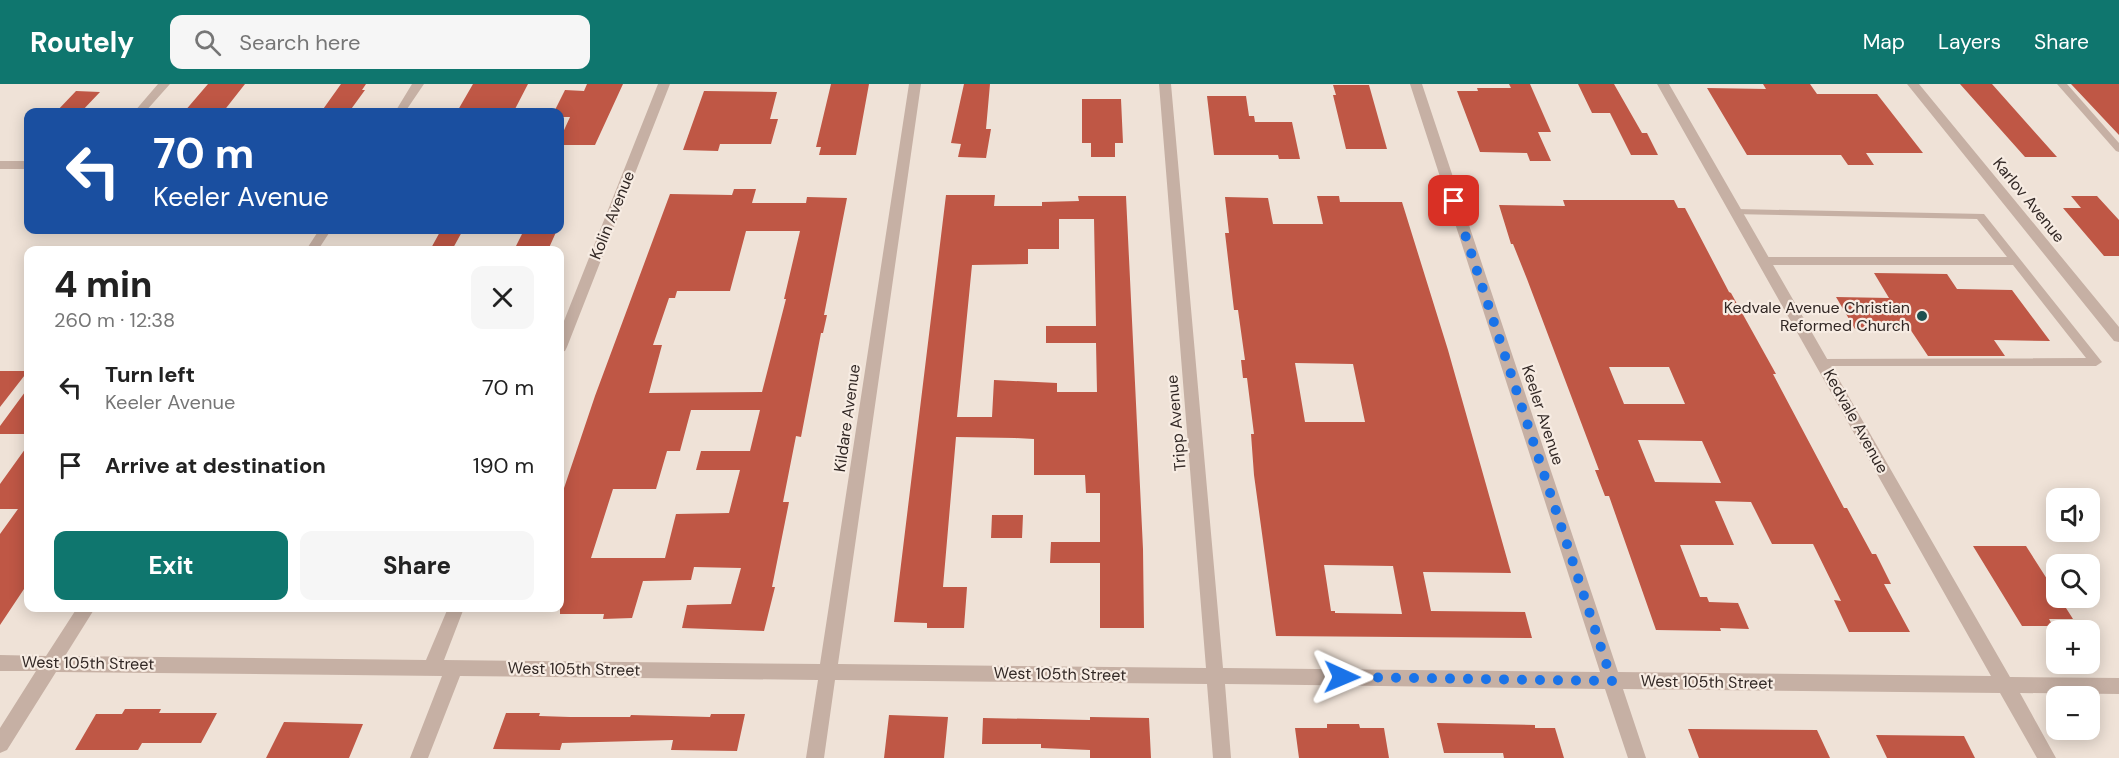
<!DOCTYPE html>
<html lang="en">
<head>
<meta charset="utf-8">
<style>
	body { margin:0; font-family:"DM Sans",sans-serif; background:#f6f6f6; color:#222; height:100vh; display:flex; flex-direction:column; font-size:22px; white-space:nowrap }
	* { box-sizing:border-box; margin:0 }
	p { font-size:20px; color:#767676 }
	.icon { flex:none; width:33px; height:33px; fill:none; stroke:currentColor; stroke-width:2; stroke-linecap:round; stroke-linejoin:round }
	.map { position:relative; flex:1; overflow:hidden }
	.sheet { position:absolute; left:24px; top:162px; width:540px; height:366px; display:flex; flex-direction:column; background:#fff; border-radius:12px; box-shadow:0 3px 15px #0003 }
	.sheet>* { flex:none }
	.top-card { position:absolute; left:24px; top:24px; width:540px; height:126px; border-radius:12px; box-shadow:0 3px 15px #0003; background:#1a4fa0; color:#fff; overflow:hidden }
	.tools { position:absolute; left:2046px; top:404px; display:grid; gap:12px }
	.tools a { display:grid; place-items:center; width:54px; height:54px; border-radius:12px; background:#fff; box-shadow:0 3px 15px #0003; font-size:30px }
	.pin { position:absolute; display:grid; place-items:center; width:51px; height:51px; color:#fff; margin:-26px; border-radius:12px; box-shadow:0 3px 9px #0006 }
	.me { position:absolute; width:66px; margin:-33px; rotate:91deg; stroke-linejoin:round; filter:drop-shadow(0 0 4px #0008) }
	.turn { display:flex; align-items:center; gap:21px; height:126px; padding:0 30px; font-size:27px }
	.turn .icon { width:78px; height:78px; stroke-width:2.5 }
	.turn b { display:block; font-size:42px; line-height:51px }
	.round { display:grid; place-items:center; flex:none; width:63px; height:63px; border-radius:12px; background:#f6f6f6 }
	.headline { display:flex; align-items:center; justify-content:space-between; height:102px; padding:0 30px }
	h1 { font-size:36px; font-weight:800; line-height:45px }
	.cta { display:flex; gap:12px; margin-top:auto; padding:12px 30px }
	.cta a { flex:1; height:69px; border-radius:12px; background:#0f766e; color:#fff; font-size:24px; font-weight:800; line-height:69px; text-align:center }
	.cta a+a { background:#f6f6f6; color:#222 }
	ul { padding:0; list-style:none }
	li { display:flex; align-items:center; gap:18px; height:78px; padding:0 30px }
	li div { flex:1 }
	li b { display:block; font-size:22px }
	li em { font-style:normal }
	header { display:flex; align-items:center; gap:36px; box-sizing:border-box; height:84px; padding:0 30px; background:#0f766e; color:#fff }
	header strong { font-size:28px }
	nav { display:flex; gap:33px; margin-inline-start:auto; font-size:21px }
	.search { width:420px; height:54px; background:#f6f6f6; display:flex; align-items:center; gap:15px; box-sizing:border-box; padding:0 21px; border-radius:12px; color:#767676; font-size:22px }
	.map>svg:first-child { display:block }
</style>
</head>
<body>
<header>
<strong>Routely</strong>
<div class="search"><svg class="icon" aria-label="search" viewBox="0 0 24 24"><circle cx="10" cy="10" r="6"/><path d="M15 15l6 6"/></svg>Search here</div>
<nav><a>Map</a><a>Layers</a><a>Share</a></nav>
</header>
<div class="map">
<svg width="2119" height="674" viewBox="0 0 2119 674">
	<rect width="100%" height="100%" fill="#efe2d7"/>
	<path fill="#bf5745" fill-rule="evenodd" d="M 208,0 L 245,0 L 223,28 L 184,28 Z
		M 341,0 L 366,0 L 362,6 L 365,6 L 349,28 L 321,28 Z
		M 473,0 L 528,0 L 514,27 L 458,26 Z
		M 587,0 L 623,0 L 595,61 L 560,61 L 560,55 L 570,33 L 560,33 L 560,28 L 554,28 L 565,6 L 584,7 Z
		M 831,0 L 869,0 L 856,71 L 819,71 L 821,63 L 816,63 Z
		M 964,0 L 990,0 L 986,45 L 991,45 L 986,74 L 958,73 L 961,60 L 951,59 Z
		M 1509,0 L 1530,0 L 1551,48 L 1538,48 L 1551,77 L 1530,77 L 1527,69 L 1480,68 L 1457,7 L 1478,7 L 1477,4 L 1511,4 Z
		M 1578,0 L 1614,0 L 1642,49 L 1647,49 L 1658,71 L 1631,71 L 1610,29 L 1592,29 Z
		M 1763,0 L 1810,0 L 1817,10 L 1877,10 L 1923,69 L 1866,69 L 1874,81 L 1848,81 L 1841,71 L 1747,71 L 1707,4 L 1766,5 Z
		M 1960,0 L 1992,0 L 2057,73 L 2025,73 Z
		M 2071,0 L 2119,0 L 2119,51 Z
		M 1333,1 L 1369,1 L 1387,65 L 1346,65 L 1333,11 L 1336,11 Z
		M 76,7 L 100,8 L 81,28 L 56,28 Z
		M 704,7 L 777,8 L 770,35 L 778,35 L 771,60 L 720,60 L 718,67 L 683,66 Z
		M 1207,12 L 1246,12 L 1249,32 L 1254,32 L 1255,38 L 1292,38 L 1300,75 L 1279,75 L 1278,71 L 1214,71 Z
		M 1082,15 L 1121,15 L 1123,59 L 1115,59 L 1115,73 L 1091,73 L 1091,59 L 1082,59 Z
		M 734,105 L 756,105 L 752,119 L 806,119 L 807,113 L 847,114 L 824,231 L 827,231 L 823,249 L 821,249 L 801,353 L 796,352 L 783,418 L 789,418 L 772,503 L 775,503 L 764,547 L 682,544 L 687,521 L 731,520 L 741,484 L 694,483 L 691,496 L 643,497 L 632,534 L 603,535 L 604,530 L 560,530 L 560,416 L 595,312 L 670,110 L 732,111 ZM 746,147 L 800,147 L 784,215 L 786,215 L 762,308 L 649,309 L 662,261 L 653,261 L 669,214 L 675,214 L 677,207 L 730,207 ZM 691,326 L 760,326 L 750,367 L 701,367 L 696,386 L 740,386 L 729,429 L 676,430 L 665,474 L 591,474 L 613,405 L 656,405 L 667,367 L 680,367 Z
		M 946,111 L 995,111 L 994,122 L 1042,122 L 1042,118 L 1079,117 L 1078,112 L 1126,112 L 1143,465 L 1144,544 L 1100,544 L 1100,479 L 1050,479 L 1051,458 L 1100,458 L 1100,409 L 1086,409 L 1085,391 L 1034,391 L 1034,355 L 1015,354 L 956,353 L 943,503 L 967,503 L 964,544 L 927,544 L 927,539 L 894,538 ZM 1059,135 L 1094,135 L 1096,242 L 1046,242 L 1046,259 L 1096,259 L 1097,308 L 1057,308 L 1057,299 L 994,296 L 992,333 L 957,333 L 972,181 L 1028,180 L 1028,165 L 1059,165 Z
		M 1317,112 L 1339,112 L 1340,118 L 1402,118 L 1448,266 L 1511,489 L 1423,488 L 1431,527 L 1525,528 L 1532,554 L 1276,552 L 1254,391 L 1251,350 L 1254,350 L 1247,294 L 1243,294 L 1241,276 L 1245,276 L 1238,226 L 1234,226 L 1225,149 L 1229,149 L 1225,113 L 1268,114 L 1273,140 L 1323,140 ZM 1295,279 L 1353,280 L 1365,338 L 1305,338 ZM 1324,481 L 1393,482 L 1402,530 L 1335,529 L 1335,527 L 1331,527 Z
		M 2071,112 L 2097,112 L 2119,136 L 2119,172 L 2104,172 L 2063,124 L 2081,124 Z
		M 1563,116 L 1674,116 L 1678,124 L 1685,124 L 1729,208 L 1731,209 L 1776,290 L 1773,290 L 1844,424 L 1847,424 L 1872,470 L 1876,470 L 1891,500 L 1884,500 L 1910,548 L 1849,548 L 1834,516 L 1841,517 L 1813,460 L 1772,460 L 1751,418 L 1715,417 L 1734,461 L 1680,461 L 1700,513 L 1707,513 L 1709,518 L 1738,519 L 1749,545 L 1720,544 L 1721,547 L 1656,546 L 1609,412 L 1605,412 L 1595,386 L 1599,386 L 1527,195 L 1513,160 L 1511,160 L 1499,121 L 1565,122 ZM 1609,283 L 1669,283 L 1685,320 L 1624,320 ZM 1638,356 L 1702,357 L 1721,399 L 1655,398 Z
		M 441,146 L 463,146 L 452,166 L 430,166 Z
		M 524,146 L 557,146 L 548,166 L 514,166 Z
		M 1874,189 L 1947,190 L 1957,205 L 2012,206 L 2050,257 L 1994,256 L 2005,272 L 1928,272 L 1910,245 L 1855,245 L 1836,213 L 1889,214 Z
		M 0,287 L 28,287 L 0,323 Z
		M 28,304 L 28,350 L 0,350 L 0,342 Z
		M 28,361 L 28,499 L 0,541 L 0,450 L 18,425 L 0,425 L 0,400 Z
		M 992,431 L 1023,431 L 1022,454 L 991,454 Z
		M 1973,462 L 2026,462 L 2056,509 L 2056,513 L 2059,513 L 2073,535 L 2049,535 L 2053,542 L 2022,542 Z
		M 125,625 L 161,625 L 159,629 L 217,629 L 201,659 L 142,659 L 138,666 L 75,666 L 96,630 L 122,630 Z
		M 506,629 L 540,629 L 539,632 L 570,633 L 630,633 L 631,631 L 710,633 L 711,630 L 745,630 L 737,667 L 671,666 L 673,656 L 562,659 L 560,666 L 493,665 Z
		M 889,631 L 948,633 L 944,674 L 884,674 Z
		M 1090,633 L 1149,634 L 1151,674 L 1090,674 L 1090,666 L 1041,664 L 1041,660 L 982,660 L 983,634 L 1090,636 Z
		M 284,638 L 363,640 L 349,674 L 266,674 Z
		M 1437,639 L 1535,641 L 1535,644 L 1555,644 L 1564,674 L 1504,674 L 1503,669 L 1444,669 Z
		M 1327,640 L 1359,640 L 1360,644 L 1384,644 L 1389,674 L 1299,674 L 1295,644 L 1327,644 Z
		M 1688,645 L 1817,646 L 1830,674 L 1699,674 Z
		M 1876,651 L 1964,652 L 1975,674 L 1887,674 Z"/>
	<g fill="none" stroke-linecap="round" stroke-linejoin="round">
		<path fill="#c6b0a4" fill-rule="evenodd" d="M 2057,0 L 2067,0 L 2119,59 L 2119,68 L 2116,67 Z
			M 1736,125 L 1984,130 L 2102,278 L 2096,282 L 1819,282 L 1817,279 L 1823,275 L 2086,274 L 2013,181 L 1764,181 L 1759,177 L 1764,173 L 2007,173 L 1977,135 L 1732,130 L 1732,126 Z"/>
		<path fill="#c6b0a4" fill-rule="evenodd" d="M 158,0 L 170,0 L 145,28 L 134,28 Z
			M 412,0 L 424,0 L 405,28 L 395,28 Z
			M 658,0 L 670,0 L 567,263 L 565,267 L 560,268 L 560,247 Z
			M 909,0 L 921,0 L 838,580 L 1206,584 L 1159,0 L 1171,0 L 1223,584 L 1600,588 L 1410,0 L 1422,0 L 1618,588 L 1991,592 L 1657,0 L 1669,0 L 2010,593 L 2119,594 L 2119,610 L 2020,609 L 2056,674 L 2037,674 L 2000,609 L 1623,605 L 1646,674 L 1628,674 L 1605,605 L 1225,600 L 1231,674 L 1213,674 L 1207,600 L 835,596 L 824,674 L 806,674 L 818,596 L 460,592 L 428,674 L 410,674 L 442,592 L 56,588 L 7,666 L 0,669 L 0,644 L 36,587 L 0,587 L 0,571 L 46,572 L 77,524 L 95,524 L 65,572 L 426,576 L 448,524 L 464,524 L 444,576 L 820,580 Z
			M 1907,0 L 1919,0 L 2119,243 L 2119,258 L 2114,257 Z
			M 0,77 L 28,77 L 28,85 L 0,85 Z
			M 319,146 L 331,146 L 318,166 L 306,166 Z"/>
	</g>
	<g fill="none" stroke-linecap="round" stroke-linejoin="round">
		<path stroke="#1a73e8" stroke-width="10" stroke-dasharray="0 18" d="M 1342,593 L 1612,597 L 1454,117"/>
	</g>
	<circle fill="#1e514f" stroke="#f7ece3" stroke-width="2" cx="1922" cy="232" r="6"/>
	<g text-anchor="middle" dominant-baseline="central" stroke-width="4.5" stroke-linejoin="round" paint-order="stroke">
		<g font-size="16" fill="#322825" stroke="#f7ece3">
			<text transform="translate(2029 116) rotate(51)">Karlov Avenue</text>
			<text transform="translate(612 131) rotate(-68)">Kolin Avenue</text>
			<text transform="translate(1543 331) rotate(72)">Keeler Avenue</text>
			<text transform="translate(847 334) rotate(-82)">Kildare Avenue</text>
			<text transform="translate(1856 337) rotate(61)">Kedvale Avenue</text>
			<text transform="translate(1176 339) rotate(-95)">Tripp Avenue</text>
			<text transform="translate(88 579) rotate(1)">West 105th Street</text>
			<text transform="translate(574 585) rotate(1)">West 105th Street</text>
			<text transform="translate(1060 590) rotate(1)">West 105th Street</text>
			<text transform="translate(1707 598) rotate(1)">West 105th Street</text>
		</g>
		<g font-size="16" fill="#322825" stroke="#f7ece3" text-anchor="end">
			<text x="1910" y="223">Kedvale Avenue Christian<tspan x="1910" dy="18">Reformed Church</tspan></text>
		</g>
	</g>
</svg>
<div class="tools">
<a><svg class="icon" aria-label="sound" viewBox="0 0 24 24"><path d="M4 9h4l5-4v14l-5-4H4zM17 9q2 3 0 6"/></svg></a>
<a><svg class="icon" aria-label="search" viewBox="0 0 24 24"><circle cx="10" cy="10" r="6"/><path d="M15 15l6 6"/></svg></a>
<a>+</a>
<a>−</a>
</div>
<div class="pin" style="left:1454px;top:117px;background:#d93025"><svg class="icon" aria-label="arrive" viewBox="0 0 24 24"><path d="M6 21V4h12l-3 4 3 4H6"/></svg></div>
<svg class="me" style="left:1342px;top:593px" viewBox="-20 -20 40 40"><path d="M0-17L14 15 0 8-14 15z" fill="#1a73e8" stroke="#fff" stroke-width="4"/></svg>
<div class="top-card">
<div class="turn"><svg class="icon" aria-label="left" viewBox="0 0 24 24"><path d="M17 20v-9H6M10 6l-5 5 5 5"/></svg><div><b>70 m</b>Keeler Avenue</div></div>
</div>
<section class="sheet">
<div class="headline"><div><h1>4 min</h1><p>260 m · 12:38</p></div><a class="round"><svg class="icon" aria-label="close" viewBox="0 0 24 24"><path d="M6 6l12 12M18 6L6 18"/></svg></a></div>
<ul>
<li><svg class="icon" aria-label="left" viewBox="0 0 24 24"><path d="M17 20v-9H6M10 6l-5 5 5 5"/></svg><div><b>Turn left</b><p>Keeler Avenue</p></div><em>70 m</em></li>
<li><svg class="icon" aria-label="arrive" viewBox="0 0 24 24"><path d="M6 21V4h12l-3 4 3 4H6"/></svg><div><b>Arrive at destination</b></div><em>190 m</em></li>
</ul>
<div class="cta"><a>Exit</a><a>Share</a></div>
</section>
</div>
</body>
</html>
